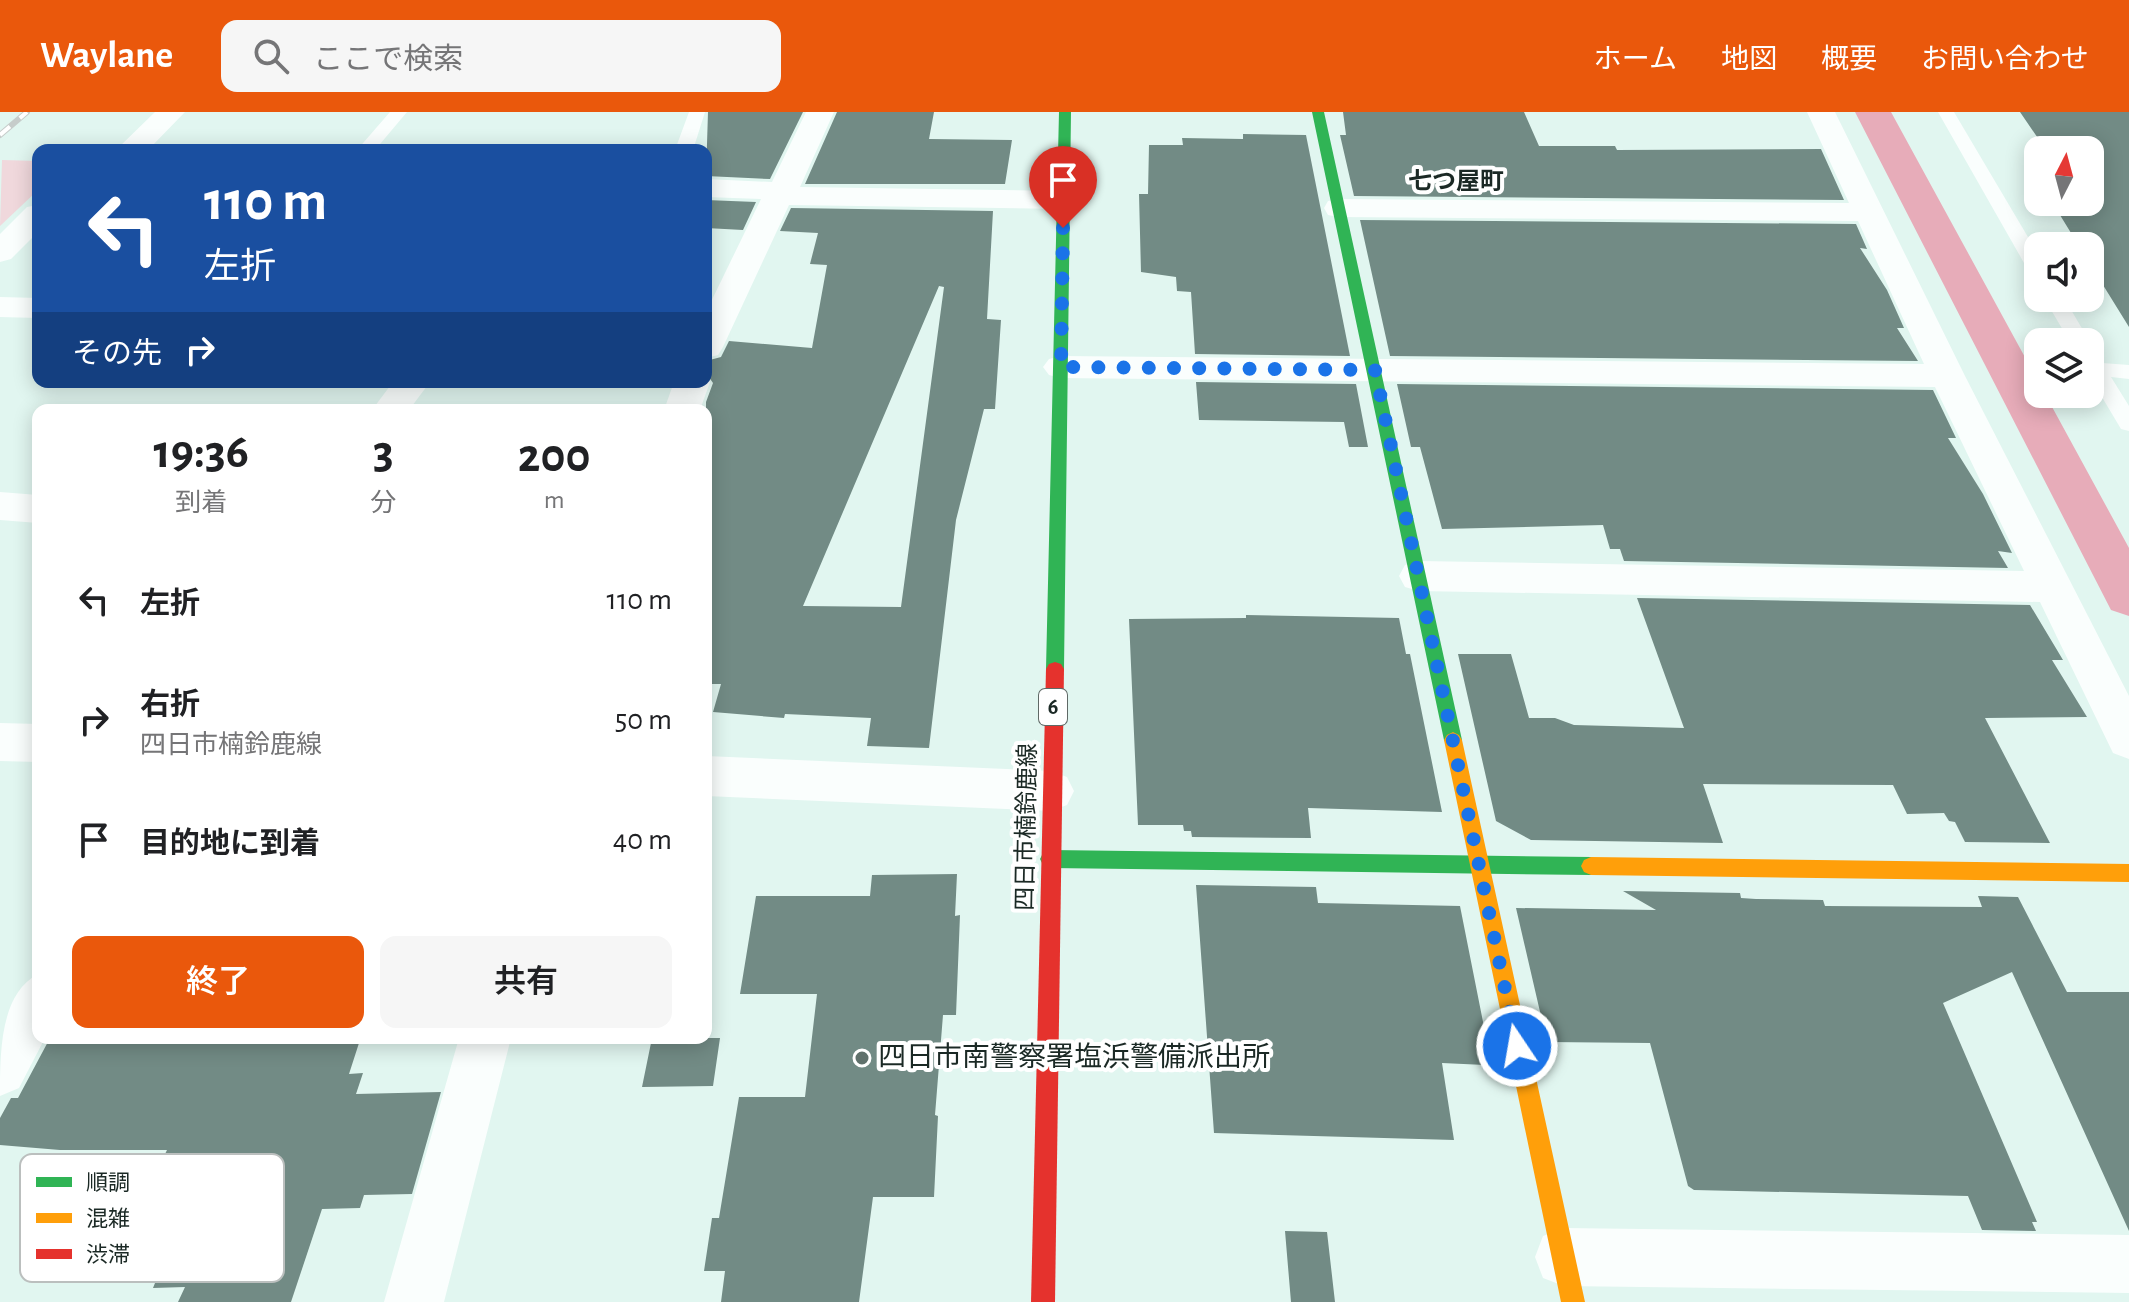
<!DOCTYPE html>
<html lang="ja">
<head>
<meta charset="utf-8">
<style>
	body { margin:0; font-family:"Alegreya Sans","Noto Sans JP",sans-serif; background:#f6f6f6; color:#202124; height:100vh; display:flex; flex-direction:column; font-size:30px; white-space:nowrap }
	* { box-sizing:border-box; margin:0 }
	p { font-size:26px; color:#757577 }
	.icon { flex:none; width:44px; height:44px; fill:none; stroke:currentColor; stroke-width:2; stroke-linecap:round; stroke-linejoin:round }
	.map { position:relative; flex:1; overflow:hidden }
	.sheet { position:absolute; left:32px; top:292px; width:680px; height:640px; display:flex; flex-direction:column; background:#fff; border-radius:16px; box-shadow:0 4px 20px #0003 }
	.sheet>* { flex:none }
	.banner { position:absolute; left:32px; top:32px; width:680px; height:244px; border-radius:16px; box-shadow:0 4px 20px #0003; background:#1a4fa0; color:#fff; overflow:hidden }
	.needle { width:52px; rotate:6deg }
	.controls { position:absolute; left:2024px; top:24px; display:grid; gap:16px }
	.controls a { display:grid; place-items:center; width:80px; height:80px; border-radius:16px; background:#fff; box-shadow:0 4px 20px #0003; font-size:40px }
	.pin { position:absolute; display:grid; place-items:center; width:68px; height:68px; color:#fff; margin:-82px -34px; border-radius:50% 50% 50% 0; rotate:-45deg; box-shadow:0 0 8px #0007 }
	.pin .icon { rotate:45deg }
	.me { position:absolute; width:88px; margin:-44px; rotate:348deg; stroke-linejoin:round; filter:drop-shadow(0 0 6px #0008) }
	.turn { display:flex; align-items:center; gap:28px; height:168px; padding:0 40px; font-size:36px }
	.turn .icon { width:104px; height:104px; stroke-width:2.5 }
	.turn b { display:block; font-size:56px; line-height:68px }
	.then { display:flex; align-items:center; height:76px; padding:0 40px; background:#0003; gap:16px; font-size:30px }
	.eta { display:flex; justify-content:space-evenly; align-items:center; height:136px; text-align:center }
	.eta b { font-size:48px; font-weight:600; line-height:56px }
	.primary-button { display:flex; gap:16px; margin-top:auto; padding:16px 40px }
	.primary-button a { flex:1; height:92px; border-radius:16px; background:#ea580c; color:#fff; font-size:32px; font-weight:600; line-height:92px; text-align:center }
	.primary-button a+a { background:#f6f6f6; color:#202124 }
	ul { padding:0; list-style:none }
	li { display:flex; align-items:center; gap:24px; height:120px; padding:0 40px }
	li div { flex:1 }
	li b { display:block; font-size:30px }
	li em { font-style:normal }
	header { display:flex; align-items:center; gap:48px; box-sizing:border-box; height:112px; padding:0 40px; background:#ea580c; color:#fff }
	header strong { font-size:38px }
	nav { display:flex; gap:44px; margin-inline-start:auto; font-size:28px }
	.search { width:560px; height:72px; background:#f6f6f6; display:flex; align-items:center; gap:20px; box-sizing:border-box; padding:0 28px; border-radius:16px; color:#757577; font-size:30px }
	.map>svg:first-child { display:block }
</style>
</head>
<body>
<header>
<strong>Waylane</strong>
<div class="search"><svg class="icon" aria-label="search" viewBox="0 0 24 24"><circle cx="10" cy="10" r="6"/><path d="M15 15l6 6"/></svg>ここで検索</div>
<nav><a>ホーム</a><a>地図</a><a>概要</a><a>お問い合わせ</a></nav>
</header>
<div class="map">
<svg width="2129" height="1190" viewBox="0 0 2129 1190">
	<rect width="100%" height="100%" fill="#e1f6f0"/>
	<path fill="#f0d8dc" d="M 2,48 L 38,49 L 38,78 L 0,114 Z"/>
	<g fill="none" stroke-linecap="round" stroke-linejoin="round">
		<path fill="#e7acb9" fill-rule="evenodd" d="M 1855,0 L 1891,0 L 2038,269 L 2038,282 L 2045,282 L 2129,436 L 2129,504 L 2111,498 Z"/>
	</g>
	<path fill="#728b85" fill-rule="evenodd" d="M 708,0 L 803,0 L 770,67 L 706,64 Z
		M 837,0 L 934,0 L 929,27 L 1012,28 L 1005,72 L 805,72 Z
		M 1343,0 L 1524,0 L 1539,34 L 1615,34 L 1617,38 L 1821,37 L 1844,88 L 1354,84 L 1340,23 L 1346,23 Z
		M 2020,0 L 2129,0 L 2129,215 L 2090,152 L 2090,134 L 2079,134 L 2052,90 L 2090,90 L 2090,38 L 2046,38 Z
		M 1243,22 L 1306,23 L 1350,244 L 1195,242 L 1191,180 L 1177,179 L 1176,165 L 1141,160 L 1139,82 L 1148,82 L 1149,33 L 1183,33 L 1182,26 L 1243,27 Z
		M 706,88 L 756,90 L 743,118 L 706,116 Z
		M 791,96 L 993,99 L 987,207 L 1001,208 L 995,297 L 984,297 L 956,408 L 929,636 L 867,634 L 871,606 L 785,602 L 784,606 L 713,600 L 721,572 L 706,572 L 706,290 L 713,271 L 706,261 L 706,249 L 721,245 L 729,229 L 812,236 L 827,153 L 810,152 L 818,121 L 780,119 ZM 939,174 L 944,175 L 901,495 L 803,494 Z
		M 1360,108 L 1856,112 L 1867,137 L 1860,136 L 1887,178 L 1904,216 L 1897,216 L 1918,249 L 1390,244 Z
		M 1196,270 L 1356,272 L 1368,335 L 1349,335 L 1344,310 L 1199,308 Z
		M 1397,272 L 1933,278 L 1956,326 L 1948,326 L 1983,382 L 2012,441 L 1998,439 L 2008,456 L 1624,449 L 1620,437 L 1610,437 L 1603,413 L 1442,417 L 1420,335 L 1411,335 Z
		M 1637,486 L 2030,493 L 2063,548 L 2052,548 L 2087,605 L 1985,606 L 2050,731 L 1965,730 L 1955,710 L 1949,709 L 1944,701 L 1907,702 L 1893,673 L 1703,672 L 1723,731 L 1531,728 L 1496,709 L 1458,542 L 1511,542 L 1529,606 L 1555,606 L 1574,613 L 1684,616 Z
		M 1246,503 L 1399,506 L 1406,542 L 1410,542 L 1442,700 L 1308,696 L 1311,726 L 1192,725 L 1191,719 L 1184,719 L 1183,713 L 1138,713 L 1129,507 L 1246,506 Z
		M 957,762 L 955,804 L 960,803 L 956,903 L 943,903 L 935,1003 L 938,1004 L 934,1085 L 873,1085 L 859,1190 L 721,1190 L 725,1159 L 704,1159 L 712,1106 L 719,1106 L 739,985 L 805,985 L 817,882 L 740,882 L 756,784 L 870,784 L 872,763 Z
		M 1196,773 L 1316,775 L 1318,791 L 1460,794 L 1487,930 L 1481,930 L 1485,953 L 1442,951 L 1454,1028 L 1214,1021 Z
		M 1623,779 L 1740,781 L 1741,786 L 1756,787 L 1823,788 L 1825,794 L 1982,795 L 1978,784 L 2018,785 L 2067,880 L 2129,880 L 2129,1119 L 2012,860 L 1943,891 L 2037,1110 L 2032,1110 L 2036,1119 L 1982,1118 L 1968,1084 L 1694,1078 L 1688,1074 L 1650,931 L 1547,930 L 1516,796 L 1656,798 Z
		M 50,926 L 341,926 L 338,931 L 359,931 L 349,962 L 363,961 L 356,982 L 441,980 L 412,1082 L 364,1083 L 360,1096 L 322,1097 L 291,1190 L 178,1190 L 185,1175 L 153,1176 L 161,1156 L 109,1156 L 167,1038 L 60,1038 L 0,1033 L 0,1006 L 11,986 L 18,986 Z
		M 652,926 L 720,926 L 713,974 L 642,975 Z
		M 1285,1119 L 1327,1120 L 1335,1190 L 1291,1190 Z"/>
	<g fill="none" stroke-linecap="round" stroke-linejoin="round">
		<path fill="#fafefd" fill-rule="evenodd" d="M 390,0 L 407,0 L 375,38 L 357,38 Z
			M 689,0 L 705,0 L 693,38 L 675,38 Z
			M 1938,0 L 1954,0 L 2038,142 L 2038,164 L 2028,158 Z
			M 2044,186 L 2064,186 L 2090,230 L 2070,230 Z
			M 2090,241 L 2097,243 L 2102,251 L 2129,253 L 2129,267 L 2111,265 L 2129,294 L 2129,319 L 2121,317 L 2090,265 Z"/>
		<path fill="#fafefd" fill-rule="evenodd" d="M 155,0 L 185,0 L 148,38 L 116,38 Z
			M 806,0 L 834,0 L 800,75 L 1064,79 L 1075,81 L 1079,88 L 1075,95 L 1064,97 L 789,93 L 723,235 L 718,243 L 706,246 L 706,200 L 761,87 L 706,85 L 706,67 L 772,70 Z
			M 1807,0 L 1835,0 L 1965,264 L 2129,584 L 2129,647 L 2113,641 L 2040,490 L 1419,479 L 1405,475 L 1399,464 L 1405,453 L 1419,449 L 2024,459 L 1935,275 L 1061,266 L 1049,263 L 1043,255 L 1049,247 L 1061,244 L 1924,252 L 1858,109 L 1339,105 L 1328,103 L 1324,96 L 1328,89 L 1339,87 L 1849,91 Z
			M 38,93 L 38,120 L 11,147 L 0,150 L 0,122 L 27,95 Z
			M 0,185 L 38,186 L 38,206 L 0,205 Z
			M 706,264 L 710,270 L 700,298 L 664,298 L 674,270 L 706,270 Z
			M 393,270 L 430,270 L 409,298 L 372,298 Z
			M 0,380 L 38,383 L 38,411 L 0,408 Z
			M 0,611 L 38,612 L 38,650 L 0,649 Z
			M 706,644 L 1051,659 L 1067,665 L 1074,679 L 1067,693 L 1051,699 L 706,684 Z
			M 38,862 L 38,926 L 45,926 L 19,976 L 0,984 C 0,940 0,882 38,862 Z
			M 459,926 L 511,926 L 444,1190 L 384,1190 Z
			M 1564,1116 L 2129,1123 L 2129,1181 L 1564,1174 L 1543,1166 L 1535,1145 L 1543,1124 Z"/>
		<path fill="#30b455" fill-rule="evenodd" d="M 1059,0 L 1071,0 L 1064,557 L 1061,562 L 1049,562 L 1046,557 Z
			M 1312,0 L 1324,0 L 1462,628 L 1459,633 L 1447,633 L 1444,628 Z
			M 1050,738 L 1591,745 L 1598,748 L 1601,754 L 1598,760 L 1591,763 L 1050,756 L 1043,753 L 1040,747 L 1043,741 Z"/>
		<path fill="#ff9f0a" fill-rule="evenodd" d="M 1453,620 L 1459,623 L 1462,628 L 1585,1190 L 1561,1190 L 1444,628 L 1447,623 Z
			M 1591,745 L 2129,752 L 2129,770 L 1591,763 L 1584,760 L 1581,754 L 1584,748 Z"/>
		<path fill="#e5322d" fill-rule="evenodd" d="M 1055,550 L 1061,552 L 1064,557 L 1055,1190 L 1031,1190 L 1046,557 L 1049,552 Z"/>
		<g stroke="#c6ccca" stroke-width="6">
			<path id="rail" d="M 0,23 L 27,0"/>
		</g>
		<use href="#rail" stroke="#fff" stroke-width="4" stroke-dasharray="13" stroke-linecap="butt"/>
	</g>
	<g fill="none" stroke-linecap="round" stroke-linejoin="round">
		<path stroke="#1a73e8" stroke-width="14" stroke-dasharray="0 25.2" d="M 1063,116 L 1061,255 L 1375,258 L 1517,934"/>
	</g>
	<circle fill="#60716c" stroke="#fff" stroke-width="3" cx="862" cy="946" r="8"/>
	<g text-anchor="middle" dominant-baseline="central" stroke-width="8" stroke-linejoin="round" paint-order="stroke">
		<rect fill="#fff" stroke="#5f6966" stroke-width="2" x="1039" y="577" width="28" height="36" rx="6"/>
		<g font-size="22" font-weight="bold" fill="#1b2925">
			<text x="1053" y="595">6</text>
		</g>
		<g font-size="24" font-weight="bold" fill="#1b2925" stroke="#fff">
			<text x="1456" y="70">七つ屋町</text>
		</g>
		<g font-size="24" fill="#1b2925" stroke="#fff">
			<text transform="translate(1027 715) rotate(-89)">四日市楠鈴鹿線</text>
		</g>
		<g font-size="28" fill="#1b2925" stroke="#fff" text-anchor="start">
			<text x="878" y="946">四日市南警察署塩浜警備派出所</text>
		</g>
	</g>
	<rect x="20" y="1042" width="264" height="128" rx="12" fill="#fff" stroke="#bbbfbe" stroke-width="2"/>
	<rect x="36" y="1065" width="36" height="10" fill="#30b455"/>
	<rect x="36" y="1101" width="36" height="10" fill="#ff9f0a"/>
	<rect x="36" y="1137" width="36" height="10" fill="#e5322d"/>
	<g font-size="22" fill="#1b2925">
		<text x="86" y="1078">順調</text>
		<text x="86" y="1114">混雑</text>
		<text x="86" y="1150">渋滞</text>
	</g>
</svg>
<div class="controls">
<a><svg class="needle" viewBox="-14 -14 28 28"><path d="M0-13l5 13h-10z" fill="#e53935"/><path d="M0 13l5-13h-10z" fill="#757577"/></svg></a>
<a><svg class="icon" aria-label="sound" viewBox="0 0 24 24"><path d="M4 9h4l5-4v14l-5-4H4zM17 9q2 3 0 6"/></svg></a>
<a><svg class="icon" aria-label="layers" viewBox="0 0 24 24"><path d="M12 4l9 5-9 5-9-5zM3 14l9 5 9-5"/></svg></a>
</div>
<div class="pin" style="left:1063px;top:116px;background:#d93025"><svg class="icon" aria-label="arrive" viewBox="0 0 24 24"><path d="M6 21V4h12l-3 4 3 4H6"/></svg></div>
<svg class="me" style="left:1517px;top:934px" viewBox="-20 -20 40 40"><circle r="17" fill="#1a73e8" stroke="#fff" stroke-width="3"/><path d="M0-11L8 9 0 5-8 9z" fill="#fff"/></svg>
<div class="banner">
<div class="turn"><svg class="icon" aria-label="left" viewBox="0 0 24 24"><path d="M17 20v-9H6M10 6l-5 5 5 5"/></svg><div><b>110 m</b>左折</div></div>
<div class="then">その先<svg class="icon" aria-label="right" viewBox="0 0 24 24"><path d="M7 20v-9h11M14 6l5 5-5 5"/></svg></div>
</div>
<section class="sheet">
<div class="eta">
<div><b>19:36</b><p>到着</p></div>
<div><b>3</b><p>分</p></div>
<div><b>200</b><p>m</p></div>
</div>
<ul>
<li><svg class="icon" aria-label="left" viewBox="0 0 24 24"><path d="M17 20v-9H6M10 6l-5 5 5 5"/></svg><div><b>左折</b></div><em>110 m</em></li>
<li><svg class="icon" aria-label="right" viewBox="0 0 24 24"><path d="M7 20v-9h11M14 6l5 5-5 5"/></svg><div><b>右折</b><p>四日市楠鈴鹿線</p></div><em>50 m</em></li>
<li><svg class="icon" aria-label="arrive" viewBox="0 0 24 24"><path d="M6 21V4h12l-3 4 3 4H6"/></svg><div><b>目的地に到着</b></div><em>40 m</em></li>
</ul>
<div class="primary-button"><a>終了</a><a>共有</a></div>
</section>
</div>
</body>
</html>
